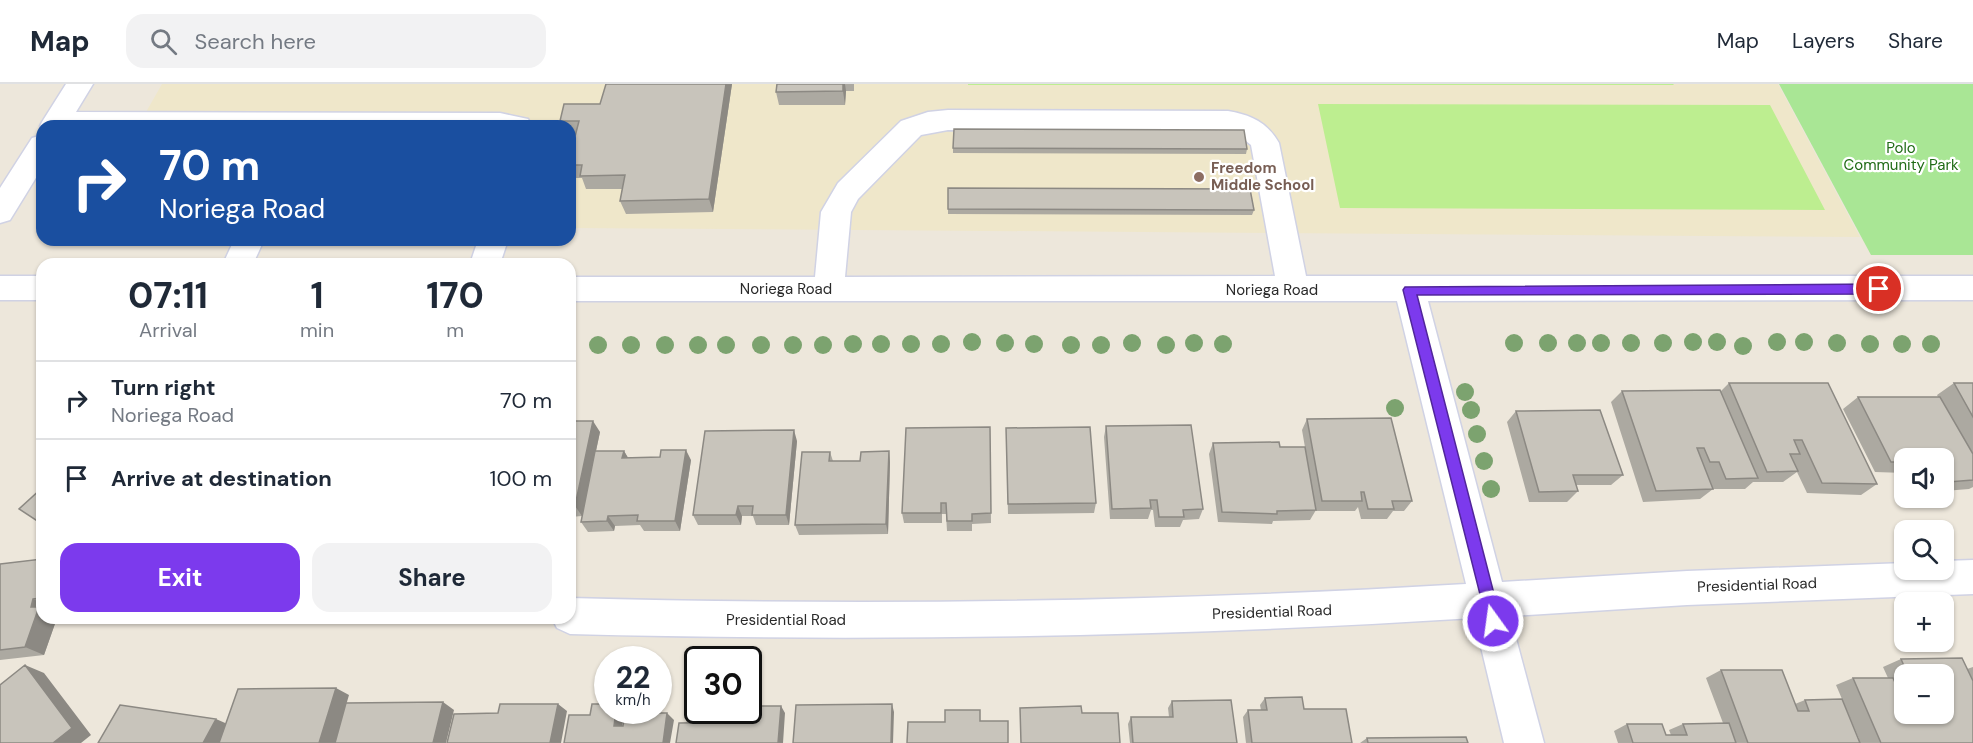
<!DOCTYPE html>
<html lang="en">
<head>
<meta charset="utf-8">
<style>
	body { margin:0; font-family:"DM Sans",sans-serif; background:#f2f2f3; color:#1f2937; height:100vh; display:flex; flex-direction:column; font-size:22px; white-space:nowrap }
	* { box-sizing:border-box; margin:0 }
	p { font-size:20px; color:#747a83 }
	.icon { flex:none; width:33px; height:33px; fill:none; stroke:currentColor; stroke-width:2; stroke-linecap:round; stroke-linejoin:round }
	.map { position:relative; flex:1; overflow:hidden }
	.panel { position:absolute; left:36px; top:174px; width:540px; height:366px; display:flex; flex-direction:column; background:#fff; border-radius:18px; box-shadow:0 2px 4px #0004 }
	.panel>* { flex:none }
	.guide { position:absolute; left:36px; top:36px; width:540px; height:126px; border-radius:18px; box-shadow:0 2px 4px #0004; background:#1a4fa0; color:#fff; overflow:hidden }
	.tools { position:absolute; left:1894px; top:364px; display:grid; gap:12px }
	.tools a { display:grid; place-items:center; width:60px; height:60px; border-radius:12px; background:#fff; box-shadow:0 2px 4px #0004; font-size:30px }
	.speed { position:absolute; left:594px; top:562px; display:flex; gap:12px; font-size:30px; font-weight:700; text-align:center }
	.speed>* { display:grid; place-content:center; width:78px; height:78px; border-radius:50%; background:#fff; box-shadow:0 2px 4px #0004; line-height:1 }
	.speed small { font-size:15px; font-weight:400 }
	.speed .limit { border:3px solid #111; border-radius:9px; background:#fff; color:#111 }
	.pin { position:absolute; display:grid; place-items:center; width:51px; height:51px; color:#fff; margin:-26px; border:3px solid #fff; border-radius:50%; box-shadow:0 2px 6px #0007 }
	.me { position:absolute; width:66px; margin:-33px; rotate:346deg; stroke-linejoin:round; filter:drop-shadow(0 0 4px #0008) }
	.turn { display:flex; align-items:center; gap:21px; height:126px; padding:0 24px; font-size:27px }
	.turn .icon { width:78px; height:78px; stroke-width:2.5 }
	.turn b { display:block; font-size:42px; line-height:51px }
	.eta { display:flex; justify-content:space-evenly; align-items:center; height:102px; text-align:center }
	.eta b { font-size:36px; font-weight:700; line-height:42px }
	.cta { display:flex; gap:12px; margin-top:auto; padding:12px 24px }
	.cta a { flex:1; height:69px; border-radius:18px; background:#7c3aed; color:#fff; font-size:24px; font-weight:700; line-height:69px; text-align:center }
	.cta a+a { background:#f2f2f3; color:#1f2937 }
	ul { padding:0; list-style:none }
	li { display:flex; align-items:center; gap:18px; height:78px; padding:0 24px; border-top:2px solid #e0e1e3 }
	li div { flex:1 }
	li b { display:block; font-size:22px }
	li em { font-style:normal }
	header { display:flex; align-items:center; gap:36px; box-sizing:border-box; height:84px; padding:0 30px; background:#fff; border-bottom:2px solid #e0e1e3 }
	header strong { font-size:28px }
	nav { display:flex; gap:33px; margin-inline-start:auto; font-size:21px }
	.search { width:420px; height:54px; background:#f2f2f3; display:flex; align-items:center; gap:15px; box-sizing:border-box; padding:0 21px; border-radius:18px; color:#747a83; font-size:22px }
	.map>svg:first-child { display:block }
</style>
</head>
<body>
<header>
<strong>Map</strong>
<div class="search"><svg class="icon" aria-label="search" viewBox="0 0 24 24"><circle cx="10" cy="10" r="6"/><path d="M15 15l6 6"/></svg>Search here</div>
<nav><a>Map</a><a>Layers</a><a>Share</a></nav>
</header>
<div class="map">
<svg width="1973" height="659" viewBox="0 0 1973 659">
	<rect width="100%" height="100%" fill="#ede7db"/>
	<path fill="#efe7ca" d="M 162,0 L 1778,0 L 1860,153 L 570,144 L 570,42 L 138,42 Z"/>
	<path fill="#a9e695" d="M 1779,0 L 1973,0 L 1973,171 L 1871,171 Z"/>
	<path fill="#bdee90" d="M 1673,0 L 1674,1 L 968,1 L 968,0 Z
		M 1318,20 L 1770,21 L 1825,126 L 1340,124 Z"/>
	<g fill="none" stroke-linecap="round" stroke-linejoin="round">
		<g stroke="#d0d2e4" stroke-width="3">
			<path id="minor" d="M 66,0 L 93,0 L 76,28 L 500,29 L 528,35 L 532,42 L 42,42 L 42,45 L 40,42 L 42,38 Z
				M 948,26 L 1228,27 C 1251,31 1267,38 1279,59 L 1306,192 L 1973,192 L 1973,216 L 1428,217 L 1502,498 L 1687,487 L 1905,479 L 1905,486 L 1944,486 L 1944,477 L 1973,476 L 1973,510 L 1687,521 L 1510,532 L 1544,659 L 1504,659 L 1474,534 C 1173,553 872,558 570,550 L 557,544 L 552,534 L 570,534 L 570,514 C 869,522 1168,518 1466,500 L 1397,217 L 570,217 L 570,193 L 815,193 L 821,128 L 838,99 L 901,37 L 928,28 ZM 948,46 L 1235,48 L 1251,61 L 1275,192 L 845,193 L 851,128 L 858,115 L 921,51 Z
				M 42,51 L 42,84 L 10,136 L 0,139 L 0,104 L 32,54 Z
				M 234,156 L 264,156 L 253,180 L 223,180 Z
				M 478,156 L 508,156 L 500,180 L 470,180 Z
				M 0,192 L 42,192 L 42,216 L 0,216 Z"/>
		</g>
		<use href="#minor" fill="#fff" fill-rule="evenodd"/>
	</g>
	<g fill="#7ca36f">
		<circle cx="972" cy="258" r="9"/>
		<circle cx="1693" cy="258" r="9"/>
		<circle cx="1717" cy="258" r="9"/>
		<circle cx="1777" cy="258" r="9"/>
		<circle cx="1804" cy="258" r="9"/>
		<circle cx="1005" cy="259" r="9"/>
		<circle cx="1132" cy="259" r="9"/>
		<circle cx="1194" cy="259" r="9"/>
		<circle cx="1514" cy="259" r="9"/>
		<circle cx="1548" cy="259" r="9"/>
		<circle cx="1577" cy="259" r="9"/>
		<circle cx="1601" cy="259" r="9"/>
		<circle cx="1631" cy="259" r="9"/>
		<circle cx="1663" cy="259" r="9"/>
		<circle cx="1837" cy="259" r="9"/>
		<circle cx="853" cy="260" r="9"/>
		<circle cx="881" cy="260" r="9"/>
		<circle cx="911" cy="260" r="9"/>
		<circle cx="941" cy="260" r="9"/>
		<circle cx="1034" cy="260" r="9"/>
		<circle cx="1223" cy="260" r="9"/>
		<circle cx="1870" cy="260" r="9"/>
		<circle cx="1902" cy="260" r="9"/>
		<circle cx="1931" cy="260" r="9"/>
		<circle cx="598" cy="261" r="9"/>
		<circle cx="631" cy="261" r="9"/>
		<circle cx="665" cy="261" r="9"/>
		<circle cx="698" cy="261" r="9"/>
		<circle cx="726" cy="261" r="9"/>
		<circle cx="761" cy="261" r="9"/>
		<circle cx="793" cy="261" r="9"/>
		<circle cx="823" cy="261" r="9"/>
		<circle cx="1071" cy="261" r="9"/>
		<circle cx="1101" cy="261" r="9"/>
		<circle cx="1166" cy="261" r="9"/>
		<circle cx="1743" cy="262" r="9"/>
		<circle cx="1465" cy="308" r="9"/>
		<circle cx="1395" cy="324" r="9"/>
		<circle cx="1471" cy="326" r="9"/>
		<circle cx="1477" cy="350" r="9"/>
		<circle cx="1484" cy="377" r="9"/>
		<circle cx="1491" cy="405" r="9"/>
	</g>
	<path fill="#aca9a1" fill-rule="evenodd" d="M 732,0 L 713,128 L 626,130 L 620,117 L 622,105 L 586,105 L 582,94 L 574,94 L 570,85 L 570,72 L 576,51 L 570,51 L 570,42 L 562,42 L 560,37 L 600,20 Z
		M 777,0 L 854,0 L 854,7 L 846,7 L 845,21 L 779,21 L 776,8 Z
		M 953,64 L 1247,65 L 1246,70 L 953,69 Z
		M 948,104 L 1254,126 L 1252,131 L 948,130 Z
		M 1729,299 L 1877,400 L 1861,411 L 1807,409 L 1797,388 L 1783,398 L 1753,398 L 1745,405 L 1713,405 L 1700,415 L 1643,418 L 1611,318 L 1622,307 L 1720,308 Z
		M 1954,299 L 1973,299 L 1973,403 L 1969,405 L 1944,407 L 1944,375 L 1905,375 L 1905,389 L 1875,388 L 1843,325 L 1858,313 L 1938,313 L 1937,311 Z
		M 1516,327 L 1623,391 L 1611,401 L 1576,401 L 1578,407 L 1567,418 L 1529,418 L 1507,338 Z
		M 1307,335 L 1412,417 L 1404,427 L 1393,427 L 1387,435 L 1361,435 L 1358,423 L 1355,427 L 1316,427 L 1302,346 Z
		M 570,337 L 600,348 L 596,367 L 624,367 L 628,374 L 691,376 L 680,447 L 644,447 L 640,441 L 615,442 L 614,447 L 588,448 L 581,438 L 582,432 L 570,433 Z
		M 1106,342 L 1203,425 L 1199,435 L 1183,436 L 1180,443 L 1155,443 L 1153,426 L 1151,426 L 1148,435 L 1110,435 L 1104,353 Z
		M 990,343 L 991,439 L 972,440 L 972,447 L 947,447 L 946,430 L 942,430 L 942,439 L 904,439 L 902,429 Z
		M 1006,344 L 1096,419 L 1094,429 L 1008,430 Z
		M 797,357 L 789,441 L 756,441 L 753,432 L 742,432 L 741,441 L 698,441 L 693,431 Z
		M 1213,359 L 1280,363 L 1316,426 L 1310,436 L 1273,437 L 1272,440 L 1218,438 L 1209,370 Z
		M 889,367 L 890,378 L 888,450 L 799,451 L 795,441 L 830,368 L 833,377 L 860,377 Z
		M 42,475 L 42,534 L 57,534 L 44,571 L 0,576 L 0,480 Z
		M 1901,575 L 1967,585 L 1973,583 L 1973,659 L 1618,659 L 1614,647 L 1627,640 L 1666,651 L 1671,651 L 1669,646 L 1683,640 L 1723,639 L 1706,594 L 1721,586 L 1795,620 L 1805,616 L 1859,655 L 1836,601 L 1853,594 L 1888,594 L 1883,583 ZM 1905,591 L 1944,591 L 1944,630 L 1905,630 Z
		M 1265,614 L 1352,659 L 1246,659 L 1243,633 L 1248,626 L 1261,626 L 1260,621 Z
		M 1172,617 L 1237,659 L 1130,659 L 1128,640 L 1131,633 L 1169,633 L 1168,624 Z
		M 1020,624 L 1082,629 L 1120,659 L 1021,659 Z
		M 1367,654 L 1468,659 L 1360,659 Z"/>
	<path fill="#8c8983" d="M 726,0 L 732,0 L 713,128 L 709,115 Z
		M 843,0 L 845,0 L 846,7 L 845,21 L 843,7 Z
		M 593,337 L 600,348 L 582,432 L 575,422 Z
		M 794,346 L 797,357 L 789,441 L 786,431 Z
		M 686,366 L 691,376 L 680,447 L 675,437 Z
		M 624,367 L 630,377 L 622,374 Z
		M 889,367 L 890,378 L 888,450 L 886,440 Z
		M 738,422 L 742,432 L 741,441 L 736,431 Z
		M 608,432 L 615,442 L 614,447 L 607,437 Z
		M 33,515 L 42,519 L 42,534 L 57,534 L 44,571 L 25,563 L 31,523 Z
		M 25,581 L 44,589 L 91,651 L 81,659 L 53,659 Z
		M 336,604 L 349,611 L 335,659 L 319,659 Z
		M 443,618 L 454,626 L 446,659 L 433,659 Z
		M 558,620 L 567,627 L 561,659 L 550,659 Z
		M 892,620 L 894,628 L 893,659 L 891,659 Z
		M 781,622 L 785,629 L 783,659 L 778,659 Z
		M 616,627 L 625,627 L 621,649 L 614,642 Z
		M 667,629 L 674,636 L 670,659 L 663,659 Z
		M 216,635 L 232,642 L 223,659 L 203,659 Z"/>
	<path fill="#c8c4bb" stroke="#8c8983" stroke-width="1.5" d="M 606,0 L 726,0 L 709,115 L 620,117 L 625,91 L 580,92 L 582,81 L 570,81 L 570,72 L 579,37 L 560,37 L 564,20 L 600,20 Z
		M 777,0 L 843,0 L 843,7 L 776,8 Z
		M 954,45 L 1244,46 L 1247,65 L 953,64 Z
		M 948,104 L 1250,105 L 1254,126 L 948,125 Z
		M 1729,299 L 1828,299 L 1877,400 L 1822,399 L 1802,356 L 1794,356 L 1800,370 L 1790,370 L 1798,387 L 1767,388 Z
		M 1954,299 L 1973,299 L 1973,333 Z
		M 1720,306 L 1758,394 L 1726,395 L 1719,378 L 1710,378 L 1704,364 L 1697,364 L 1713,405 L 1656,407 L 1622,307 Z
		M 1858,313 L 1940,313 L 1973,370 L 1973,396 L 1948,398 L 1944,390 L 1944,375 L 1905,375 L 1905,378 L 1891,378 Z
		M 1600,326 L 1623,391 L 1573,391 L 1578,407 L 1539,408 L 1516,327 Z
		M 1391,334 L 1412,417 L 1392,417 L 1394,425 L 1368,425 L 1364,408 L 1361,408 L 1362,417 L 1322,417 L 1307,335 Z
		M 570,337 L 593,337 L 575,422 L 570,422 Z
		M 1191,341 L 1203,425 L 1183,426 L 1184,433 L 1159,433 L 1157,416 L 1150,416 L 1151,424 L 1112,425 L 1106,342 Z
		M 990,343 L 991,429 L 972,430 L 972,437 L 947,437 L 946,419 L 941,419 L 941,429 L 902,429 L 906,344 Z
		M 1090,343 L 1096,419 L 1008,420 L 1006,344 Z
		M 794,346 L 786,431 L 752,431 L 753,422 L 738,422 L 736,431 L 693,431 L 705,347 Z
		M 1279,358 L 1280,363 L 1305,363 L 1316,426 L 1277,427 L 1277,430 L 1222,428 L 1213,359 Z
		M 661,366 L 686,366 L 675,437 L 637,437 L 638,431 L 608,432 L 607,437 L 581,438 L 595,367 L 624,367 L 622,374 L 660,373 Z
		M 889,367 L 886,440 L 795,441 L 802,368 L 830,368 L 829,377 L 860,377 L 861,368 Z
		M 42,404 L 42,440 L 19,425 Z
		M 42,475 L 42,514 L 33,515 L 31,523 L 39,523 L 25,563 L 0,566 L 0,480 Z
		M 1962,574 L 1973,597 L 1973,659 L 1881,659 L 1853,594 L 1893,594 L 1902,614 L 1905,614 L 1905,630 L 1916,630 L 1917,633 L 1928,633 L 1926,630 L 1944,630 L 1944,591 L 1908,591 L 1901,575 Z
		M 25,581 L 72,644 L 53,659 L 0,659 L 0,601 Z
		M 1721,586 L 1782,586 L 1798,627 L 1809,627 L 1805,616 L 1842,615 L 1860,659 L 1748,659 Z
		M 336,604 L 319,659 L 219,659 L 238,605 Z
		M 1302,613 L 1304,625 L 1346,625 L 1352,659 L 1252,659 L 1248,626 L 1267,626 L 1265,614 Z
		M 1231,616 L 1237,659 L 1133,659 L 1131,633 L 1173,633 L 1172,617 Z
		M 443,618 L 433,659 L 335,659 L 346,619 Z
		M 500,620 L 558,620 L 550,659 L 447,659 L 454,630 L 498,629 Z
		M 592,620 L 608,620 L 608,627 L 616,627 L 614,642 L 623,642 L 625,629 L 667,629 L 663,659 L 564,659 L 569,631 L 590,631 Z
		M 892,620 L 891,659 L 793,659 L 796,621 Z
		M 120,621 L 216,635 L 203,659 L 98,659 Z
		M 748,622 L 781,622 L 778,659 L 676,659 L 679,639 L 742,638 L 743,627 L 748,627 Z
		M 1081,622 L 1082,629 L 1118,629 L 1120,659 L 1021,659 L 1020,624 Z
		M 945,626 L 980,626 L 980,637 L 1008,637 L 1008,659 L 907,659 L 908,638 L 945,638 Z
		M 1729,639 L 1736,659 L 1633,659 L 1627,640 L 1662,640 L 1666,651 L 1687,651 L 1683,640 Z
		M 1466,653 L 1468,659 L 1368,659 L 1367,654 Z"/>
	<path fill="#7c3aed" stroke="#51269a" stroke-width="1.5" d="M 1879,200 L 1886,205 L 1879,210 L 1417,211 L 1501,537 L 1498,542 L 1493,544 L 1488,542 L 1403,206 L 1405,203 Z"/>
	<circle fill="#8d6e63" stroke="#fff" stroke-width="2" cx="1199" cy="93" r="6"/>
	<g text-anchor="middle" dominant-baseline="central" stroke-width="4.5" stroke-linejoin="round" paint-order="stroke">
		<g font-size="15" fill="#206b16" stroke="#fff">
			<text x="1901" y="64">Polo<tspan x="1901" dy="17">Community Park</tspan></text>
		</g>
		<g font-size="15" font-weight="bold" fill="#785e54" stroke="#fff" text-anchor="start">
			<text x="1211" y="84">Freedom<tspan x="1211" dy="17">Middle School</tspan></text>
		</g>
		<g font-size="15" fill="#2a2a2a" stroke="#fff">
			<text x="786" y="205">Noriega Road</text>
			<text x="1272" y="206">Noriega Road</text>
			<text transform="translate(1757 501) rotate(-2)">Presidential Road</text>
			<text transform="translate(1272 528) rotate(-2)">Presidential Road</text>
			<text x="786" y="536">Presidential Road</text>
		</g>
	</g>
</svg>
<div class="tools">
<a><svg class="icon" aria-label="sound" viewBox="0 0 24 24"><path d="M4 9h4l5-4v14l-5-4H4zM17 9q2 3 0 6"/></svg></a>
<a><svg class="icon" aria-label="search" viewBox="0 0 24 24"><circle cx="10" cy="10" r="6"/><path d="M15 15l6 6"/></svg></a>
<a>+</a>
<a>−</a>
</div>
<div class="speed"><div>22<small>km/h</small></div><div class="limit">30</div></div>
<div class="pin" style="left:1879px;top:205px;background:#d93025"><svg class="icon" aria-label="arrive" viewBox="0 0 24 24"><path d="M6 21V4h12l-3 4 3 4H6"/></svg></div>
<svg class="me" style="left:1493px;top:537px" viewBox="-20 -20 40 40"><circle r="17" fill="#7c3aed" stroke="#fff" stroke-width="3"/><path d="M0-11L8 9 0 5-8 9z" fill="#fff"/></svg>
<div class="guide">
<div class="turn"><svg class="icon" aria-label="right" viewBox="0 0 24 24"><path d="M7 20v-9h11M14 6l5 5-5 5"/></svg><div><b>70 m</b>Noriega Road</div></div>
</div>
<section class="panel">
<div class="eta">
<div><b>07:11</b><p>Arrival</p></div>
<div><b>1</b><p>min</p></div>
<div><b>170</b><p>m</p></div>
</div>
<ul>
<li><svg class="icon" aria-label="right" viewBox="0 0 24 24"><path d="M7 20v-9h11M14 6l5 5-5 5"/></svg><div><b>Turn right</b><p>Noriega Road</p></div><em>70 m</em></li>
<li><svg class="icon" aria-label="arrive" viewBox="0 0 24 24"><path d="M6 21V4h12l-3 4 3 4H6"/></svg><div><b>Arrive at destination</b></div><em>100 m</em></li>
</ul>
<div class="cta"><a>Exit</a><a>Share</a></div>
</section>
</div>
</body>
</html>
